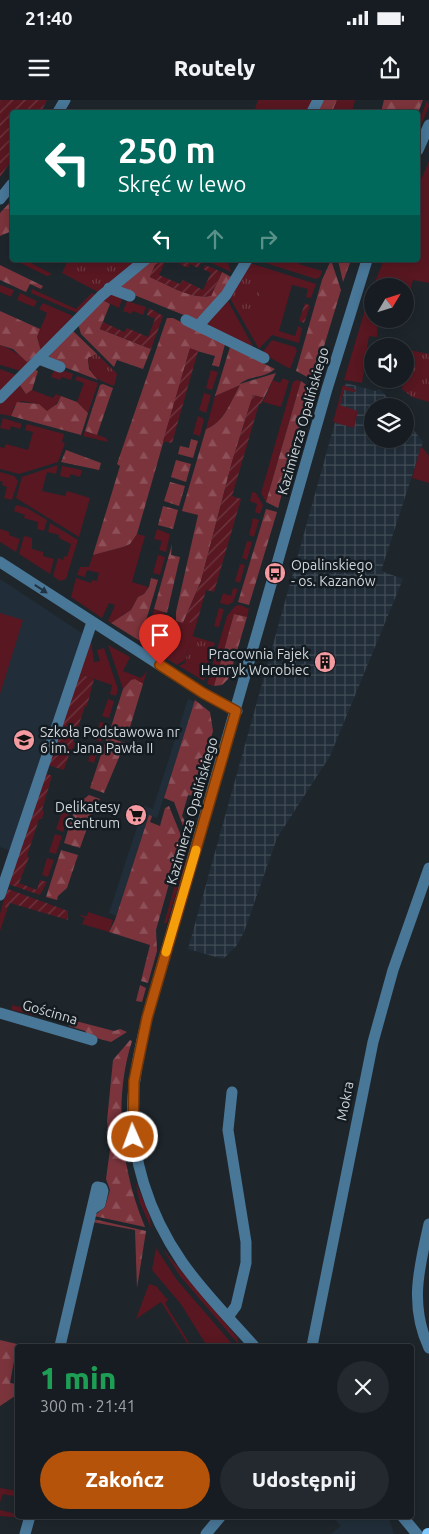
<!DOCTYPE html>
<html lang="pl">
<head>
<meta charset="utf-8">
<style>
	body { margin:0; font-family:Ubuntu,sans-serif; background:#23292e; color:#f1f3f6; height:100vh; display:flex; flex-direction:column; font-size:19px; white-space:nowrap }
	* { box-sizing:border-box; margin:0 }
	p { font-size:16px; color:#9ea1a5 }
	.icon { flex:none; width:28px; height:28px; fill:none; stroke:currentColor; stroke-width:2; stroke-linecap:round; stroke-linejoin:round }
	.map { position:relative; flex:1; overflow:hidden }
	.sheet { position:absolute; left:15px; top:1244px; width:399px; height:175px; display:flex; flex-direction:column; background:#161c21; border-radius:5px; box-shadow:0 2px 12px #0003,0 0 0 1px #353a3f }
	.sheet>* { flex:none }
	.top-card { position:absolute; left:10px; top:10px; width:410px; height:152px; border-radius:5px; box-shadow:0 2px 12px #0003,0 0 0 1px #353a3f; background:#00695c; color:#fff; overflow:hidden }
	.needle { width:32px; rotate:52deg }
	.controls { position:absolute; left:364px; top:178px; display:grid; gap:10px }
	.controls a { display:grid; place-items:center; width:50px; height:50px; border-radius:50%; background:#161c21; box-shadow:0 2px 12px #0003,0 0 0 1px #353a3f; font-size:25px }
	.pin { position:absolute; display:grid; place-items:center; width:42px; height:42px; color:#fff; margin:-51px -21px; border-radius:50% 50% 50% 0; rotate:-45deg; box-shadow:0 0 5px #0007 }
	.pin .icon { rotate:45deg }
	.me { position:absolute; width:55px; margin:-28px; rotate:358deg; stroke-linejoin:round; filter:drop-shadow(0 0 4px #0008) }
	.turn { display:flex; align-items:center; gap:18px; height:105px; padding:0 25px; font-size:22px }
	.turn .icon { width:65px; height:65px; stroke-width:2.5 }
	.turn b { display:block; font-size:35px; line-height:42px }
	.lanes { display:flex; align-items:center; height:48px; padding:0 25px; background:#0003; justify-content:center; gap:25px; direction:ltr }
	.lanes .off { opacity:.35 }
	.round { display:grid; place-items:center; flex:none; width:52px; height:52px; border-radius:26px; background:#23292e }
	.summary { display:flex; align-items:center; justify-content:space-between; height:85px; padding:0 25px }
	h1 { font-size:30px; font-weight:800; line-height:38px; color:#1e9e55 }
	.cta { display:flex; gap:10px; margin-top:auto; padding:10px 25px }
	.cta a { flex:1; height:58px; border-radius:30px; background:#b45309; color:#fff; font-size:20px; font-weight:800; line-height:58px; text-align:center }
	.cta a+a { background:#23292e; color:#f1f3f6 }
	.status { display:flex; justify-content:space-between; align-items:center; height:35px; padding:0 25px; background:#161c21; direction:ltr }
	.status svg { height:14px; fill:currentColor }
	header { display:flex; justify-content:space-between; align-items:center; height:65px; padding:0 25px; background:#161c21; font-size:22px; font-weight:800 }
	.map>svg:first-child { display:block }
</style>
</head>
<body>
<div class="status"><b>21:40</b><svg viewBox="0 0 49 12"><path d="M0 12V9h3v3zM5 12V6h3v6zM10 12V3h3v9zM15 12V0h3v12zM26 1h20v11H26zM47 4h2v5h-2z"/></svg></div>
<header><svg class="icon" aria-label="menu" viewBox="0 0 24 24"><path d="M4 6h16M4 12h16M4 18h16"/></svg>Routely<svg class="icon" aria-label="share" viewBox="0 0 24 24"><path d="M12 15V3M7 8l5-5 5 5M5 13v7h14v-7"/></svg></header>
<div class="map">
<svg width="429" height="1434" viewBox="0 0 429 1434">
	<defs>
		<pattern id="industrial-grid" width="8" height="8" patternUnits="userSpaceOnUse" patternTransform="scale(1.25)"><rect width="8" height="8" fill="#212e39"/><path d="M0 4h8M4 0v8" fill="none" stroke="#404b55"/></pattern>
		<pattern id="forest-firs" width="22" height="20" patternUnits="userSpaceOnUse" patternTransform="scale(1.25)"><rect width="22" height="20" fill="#7b343c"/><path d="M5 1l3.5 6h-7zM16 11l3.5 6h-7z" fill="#8d5058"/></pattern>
		<pattern id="park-tufts" width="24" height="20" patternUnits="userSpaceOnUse" patternTransform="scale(1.25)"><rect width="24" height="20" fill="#581721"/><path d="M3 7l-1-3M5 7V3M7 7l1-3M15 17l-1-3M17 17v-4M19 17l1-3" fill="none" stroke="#6f3841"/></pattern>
		<pattern id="garden-furrows" width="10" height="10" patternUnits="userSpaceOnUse" patternTransform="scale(1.25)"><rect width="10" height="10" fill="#581721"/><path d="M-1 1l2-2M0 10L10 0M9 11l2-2" fill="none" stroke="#6f3841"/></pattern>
	</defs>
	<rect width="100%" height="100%" fill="#1e262c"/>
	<path fill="#212e39" d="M 0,479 L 83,534 L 11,751 L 0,747 Z
		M 188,599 L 195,602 L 157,718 L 149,715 L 116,816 L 109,813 L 144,706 L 153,709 Z
		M 336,1416 L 388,1416 L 394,1434 L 331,1434 L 341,1426 L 334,1418 Z"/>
	<path fill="url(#industrial-grid)" d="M 346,283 L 375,291 L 380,289 L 394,306 L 372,306 L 372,339 L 405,339 L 405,319 L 423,342 L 381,471 L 403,479 L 330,656 L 277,738 L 244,832 L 237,845 L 223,859 L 188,849 Z"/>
	<path fill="#581721" d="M 258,0 L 314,0 L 308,12 L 254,12 Z
		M 337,0 L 355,0 L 352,12 L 332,12 Z
		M 427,0 L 429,6 L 418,33 L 418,25 Z
		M 429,61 L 429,183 L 413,180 L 410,192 L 405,191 L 405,186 L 374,184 L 384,160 L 418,160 L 418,87 Z
		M 14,160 L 25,160 L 52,174 L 47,176 Z
		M 205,160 L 227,160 L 231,172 Z
		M 299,160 L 299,164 L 322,171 L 320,177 L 316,179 L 259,161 Z
		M 250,163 L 316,184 L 311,198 L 306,197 L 308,189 L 292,185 L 279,231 L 295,236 L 298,226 L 302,228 L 299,243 L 272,235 L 259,249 L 230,198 Z
		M 0,185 L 14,190 L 11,197 L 0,192 Z
		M 32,189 L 76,209 L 92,193 L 97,195 L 77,213 L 31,193 Z
		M 109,192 L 122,199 L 119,208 L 101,199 Z
		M 20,193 L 37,201 L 34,207 L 17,200 Z
		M 127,201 L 146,207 L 143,215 L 133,211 L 131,214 L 123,211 Z
		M 228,201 L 256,252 L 204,225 Z
		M 371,202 L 372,219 L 378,219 L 377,237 L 369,236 L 362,283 L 344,280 L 367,203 Z
		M 43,203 L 73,216 L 41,251 L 37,237 L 47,213 L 39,209 Z
		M 272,240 L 295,247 L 297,251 L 290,269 L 262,253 Z
		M 0,245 C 13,249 19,257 32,260 L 21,271 L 0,265 Z
		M 55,268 L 73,274 L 71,280 L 62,277 L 60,280 L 51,277 Z
		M 0,269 L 16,275 L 0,294 Z
		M 211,270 L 218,272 L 212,290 L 206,288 Z
		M 77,276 L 98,283 L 88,313 L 77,302 L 84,283 L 75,280 Z
		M 283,278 L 289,281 L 281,307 L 263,302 L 273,280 L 280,283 Z
		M 296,280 L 301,281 L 266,402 L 261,393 L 293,282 Z
		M 19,284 L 26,294 L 32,290 L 53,298 L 56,294 L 61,296 L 52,310 L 47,311 L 39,304 L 21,301 L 14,307 L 11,316 L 0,314 L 0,304 Z
		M 240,284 C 232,300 224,323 206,329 L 215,296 Z
		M 343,285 L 356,290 L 355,292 L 344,290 L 340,305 L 358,311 L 354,328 L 333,322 Z
		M 204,293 L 211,295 L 206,313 L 199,310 Z
		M 198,316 L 204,319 L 200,336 L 193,334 Z
		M 3,318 L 22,324 L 20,329 L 11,326 L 10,330 L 0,328 Z
		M 27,324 L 64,334 L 62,342 L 65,343 L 58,362 L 19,374 L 0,369 L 0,347 L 4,348 L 6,344 L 28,350 L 33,332 L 25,330 Z
		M 85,331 L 106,338 L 108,342 L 83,336 Z
		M 421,346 L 429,356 L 429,383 L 412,378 Z
		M 58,365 L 56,374 L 47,372 L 42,391 L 65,396 L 67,391 L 90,398 L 79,437 L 16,398 L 22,377 Z
		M 62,366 L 82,370 L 80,377 L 71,374 L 69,378 L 60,376 Z
		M 0,372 L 14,376 L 18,381 L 12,400 L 4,398 L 7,387 L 2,385 L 3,382 L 0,381 Z
		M 252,392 L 256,393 L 263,405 L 260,414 L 255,412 L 257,404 L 250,401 Z
		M 16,405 L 27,408 L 47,420 L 44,431 L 37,429 L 38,422 L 24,418 L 25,415 L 14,411 Z
		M 253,418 L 259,420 L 254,437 L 249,435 Z
		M 50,423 L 78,440 L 66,479 L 60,481 L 53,476 L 58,458 L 63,460 L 64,456 L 67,457 L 71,444 L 59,438 L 59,435 L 48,432 Z
		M 0,429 L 9,432 L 9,435 L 20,439 L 16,452 L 0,442 Z
		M 157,429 L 170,434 L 166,452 L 159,450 L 162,441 L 154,439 Z
		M 137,434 L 145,436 L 132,482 L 149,487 L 144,494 L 138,497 L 131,510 L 111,523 L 108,521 L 115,505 L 109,503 L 102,518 L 71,497 L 76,478 L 91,483 L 92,480 L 97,481 L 99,473 L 87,470 L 85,477 L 77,475 L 80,467 L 89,467 L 93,455 L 123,447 L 130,444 Z
		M 24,436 L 32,438 L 32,449 L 43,452 L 43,456 L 54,459 L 50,474 L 19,454 Z
		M 247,441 L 252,442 L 247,460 L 242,458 Z
		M 158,455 L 165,457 L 160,475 L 153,473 Z
		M 240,464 L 245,465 L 240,483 L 235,481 Z
		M 233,488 L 238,489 L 233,502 L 228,505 L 220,503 L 223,493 L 231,496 Z
		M 240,505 L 249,509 L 247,517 L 234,514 L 214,586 L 207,584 L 227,516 L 235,506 Z
		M 219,508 L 224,509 L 219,527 L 214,526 Z
		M 154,509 L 164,512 L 154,539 L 162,542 L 158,553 L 156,552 L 160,544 L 155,540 L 150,547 L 144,544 Z
		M 0,513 L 23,520 L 0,594 Z
		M 176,521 L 197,522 L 185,560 L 177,565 L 167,559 Z
		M 91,541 L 94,562 L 100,561 L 97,550 L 104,548 L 118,589 L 116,596 L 110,594 L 112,585 L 77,573 Z
		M 108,545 L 130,557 L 123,571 L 141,578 L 147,571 L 143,584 L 131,580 L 123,589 Z
		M 186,562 L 207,568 L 204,581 L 179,566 Z
		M 108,599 L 114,601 L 109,618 L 102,616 Z
		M 100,622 L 107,624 L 101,642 L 95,639 Z
		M 93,644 L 99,647 L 94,663 L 88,661 Z
		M 62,712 L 69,714 L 63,732 L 56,729 Z
		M 55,734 L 62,736 L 56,754 L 49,752 Z
		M 186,747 L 186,761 L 167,823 L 164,823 Z
		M 47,758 L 54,760 L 48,777 L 42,775 Z
		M 3,803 L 7,810 L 0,831 L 0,814 Z
		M 88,812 L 113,820 L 109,832 L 82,824 L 85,818 L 78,815 L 87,816 Z
		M 12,905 L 40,912 L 36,916 L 12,910 Z
		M 135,1080 L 150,1117 L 151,1128 L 140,1103 Z
		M 156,1148 L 177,1180 L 234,1246 L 207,1246 L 180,1203 L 152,1170 Z
		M 162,1148 L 237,1237 L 239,1245 L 180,1176 Z
		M 149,1184 L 156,1186 L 168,1200 L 165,1203 L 191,1246 L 137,1246 L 187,1243 L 161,1202 L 136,1219 Z
		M 0,1388 L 17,1391 L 17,1397 L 3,1394 L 0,1402 Z
		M 0,1410 L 17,1414 L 18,1416 L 24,1416 L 24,1418 L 0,1416 Z"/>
	<path fill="url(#forest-firs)" d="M 321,0 L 337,0 L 332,12 L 316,12 Z
		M 384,0 L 423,0 L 418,13 L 381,12 Z
		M 12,100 L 12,131 L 0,136 L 0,113 Z
		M 151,160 L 163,160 L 155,165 L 150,177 C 168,185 190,199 211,196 L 222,172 L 233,178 L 220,196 L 196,220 L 117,188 L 118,184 Z
		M 331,160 L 341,190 L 315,276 L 311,279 L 296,271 L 322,180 Z
		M 338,160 L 351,160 L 343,182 Z
		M 0,165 L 43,186 L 41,189 L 30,184 L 26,192 L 0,180 Z
		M 101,199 L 110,204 L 100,229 L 151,249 L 143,269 L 117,260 L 114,267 L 81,234 L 78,224 Z
		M 0,211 L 40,229 L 37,237 L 41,251 L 27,262 L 13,249 L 0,245 Z
		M 167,218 L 173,218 L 225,244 L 219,267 L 212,265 L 215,256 L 190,249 L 137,434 L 130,444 L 123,447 L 93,455 L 120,366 L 117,364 Z
		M 72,230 L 97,254 L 88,258 L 89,269 L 98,280 L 46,260 Z
		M 230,247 L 275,269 C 265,278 248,276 240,284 L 276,273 L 264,298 L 253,295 L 232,362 L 201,481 L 183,523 L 176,521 L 176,512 L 198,415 L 182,411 L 206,329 C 224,323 231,301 240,285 L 215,296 Z
		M 34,269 L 38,271 L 32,290 L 26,294 L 19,284 Z
		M 301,281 L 309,287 L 310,292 L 278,408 L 266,402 Z
		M 103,284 L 113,288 L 97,335 L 85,331 L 100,285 Z
		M 61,296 L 77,302 L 88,313 L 81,335 L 11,316 L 17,302 L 39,304 L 47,311 L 57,304 Z
		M 191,339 L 198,341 L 193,358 L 178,354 L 180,346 L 189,348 Z
		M 66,350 L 101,363 L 99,370 L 61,362 Z
		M 176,360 L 191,364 L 186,382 L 171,377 Z
		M 170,382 L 185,386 L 179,406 L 164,401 Z
		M 163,406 L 178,410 L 173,429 L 158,425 Z
		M 266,409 L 277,412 L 249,505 L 238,502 Z
		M 172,444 L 171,455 L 180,457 L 167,513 L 154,509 Z
		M 151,478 L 158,480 L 140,541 L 111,523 L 131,510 L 138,497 L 144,494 L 149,487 Z
		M 234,514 L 247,517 L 229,578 L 222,585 L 214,586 Z
		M 135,579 L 143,584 L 127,637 L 110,630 L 123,589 L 131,580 Z
		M 195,600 L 210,612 L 213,631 L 194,696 L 188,695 L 182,716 L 186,723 L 183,726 L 174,702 L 164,698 Z
		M 107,637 L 125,643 L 104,693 L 90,688 Z
		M 89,695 L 100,699 L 95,705 L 80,748 L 64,743 L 76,705 Z
		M 169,706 L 182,738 L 156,830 L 157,851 L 148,883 L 141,881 L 150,845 L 109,832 L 115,820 L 149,715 L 152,716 L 150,722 L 160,726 L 165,708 Z
		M 61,750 L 78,755 L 67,788 L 58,796 L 57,800 L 46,797 Z
		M 140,885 L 146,888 L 142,902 L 136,901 Z
		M 68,919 L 114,931 L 120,929 L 127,932 L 111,942 L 89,936 L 85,931 L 69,926 Z
		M 130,940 L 132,941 C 113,1000 121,1070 145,1127 L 94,1116 L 105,1107 L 110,1090 L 106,1079 L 110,1050 L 107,1021 L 113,960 Z
		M 93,1119 L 146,1131 L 137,1188 L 135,1130 L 92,1122 Z
		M 0,1240 L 17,1244 L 10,1283 L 17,1284 L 18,1294 L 0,1306 Z"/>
	<path fill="url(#park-tufts)" d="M 68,160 L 139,160 L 98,192 L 62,173 Z
		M 244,175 L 264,181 L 252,217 L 238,212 L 230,198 Z
		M 409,250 L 429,254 L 429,302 L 412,297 L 402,289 Z
		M 97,254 L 117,274 L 114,286 C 98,280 89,276 88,258 Z
		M 192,536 L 215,543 L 207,568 L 185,562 Z"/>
	<path fill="url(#garden-furrows)" d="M 0,0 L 47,0 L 41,12 L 12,12 L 12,60 L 0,77 Z
		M 163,160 L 166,160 L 159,175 L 180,184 L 183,180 L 203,190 L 211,173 L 203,169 L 205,165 L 222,172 L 211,196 C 190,199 168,185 150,177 L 155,165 Z
		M 181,160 L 194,160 L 201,163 L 198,168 L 190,164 L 188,168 L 179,164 Z
		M 305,203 L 310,206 L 304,223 L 299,221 Z
		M 149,208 L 163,216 L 151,249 L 100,229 L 103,222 L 124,232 L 127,228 L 148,237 L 155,219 L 147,215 Z
		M 190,248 L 198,251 L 172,343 L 163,341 Z
		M 253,295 L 264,298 L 261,304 L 259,304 L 232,396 L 241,399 L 214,492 L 206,490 L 197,522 L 183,523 L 201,481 L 232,362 Z
		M 77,573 L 94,579 L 87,606 L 85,606 L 73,642 L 75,643 L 72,652 L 70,651 L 64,670 L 48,665 Z
		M 45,673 L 52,676 L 42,710 L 44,711 L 42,719 L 39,719 L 27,756 L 29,757 L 19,783 L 37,790 L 40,780 L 47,782 L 40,795 L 8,784 Z
		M 8,789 L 68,811 L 68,820 L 10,803 L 7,810 L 3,803 Z"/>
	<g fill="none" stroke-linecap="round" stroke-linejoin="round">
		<path stroke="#497798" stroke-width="11" d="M 58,12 L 65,0
			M 312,12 L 318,0
			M 418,50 L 429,25
			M 0,99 L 12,84
			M 109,188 L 130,196
			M 186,220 L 264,258
			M 198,226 L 226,195 L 247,160
			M 39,259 L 60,267
			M 0,298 L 101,196 L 145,160
			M 0,462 L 203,593 L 237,611
			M 0,795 L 92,522
			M 0,913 L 92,940
			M 429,1124 C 419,1168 409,1205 429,1248
			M 228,1217 L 236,1206 L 246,1163 L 246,1142 L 228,1030 L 232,992
			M 60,1246 L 97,1087 L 102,1088 L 103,1091 L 100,1104 L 92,1109
			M 254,1246 C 230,1219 203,1192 182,1162 C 149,1114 129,1055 133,997 C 135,970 141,944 147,918 L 327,289 L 367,160
			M 312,1246 L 373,942 L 393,870 L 429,768
			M 402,1416 L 417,1434
			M 25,1434 L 30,1416
			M 206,1434 L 221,1416"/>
		<path stroke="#7bc9ff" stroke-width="12" d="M 428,1434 L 429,1434"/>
	</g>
	<defs><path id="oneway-solid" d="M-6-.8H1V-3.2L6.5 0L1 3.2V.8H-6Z" transform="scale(1.25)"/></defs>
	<use fill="#213340" href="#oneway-solid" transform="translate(41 489) rotate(33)"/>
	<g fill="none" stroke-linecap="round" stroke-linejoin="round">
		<g stroke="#753606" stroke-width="12">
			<path id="route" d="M 133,1037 L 134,981 L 147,918 L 236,611 L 203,593 L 160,565"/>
		</g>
		<use href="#route" stroke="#b45309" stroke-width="9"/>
		<path stroke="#f59e0b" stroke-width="9" d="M 166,852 L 196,750"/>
	</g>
	<defs>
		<g id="bus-disc" transform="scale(1.125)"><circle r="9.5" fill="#f49aa1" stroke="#141c22"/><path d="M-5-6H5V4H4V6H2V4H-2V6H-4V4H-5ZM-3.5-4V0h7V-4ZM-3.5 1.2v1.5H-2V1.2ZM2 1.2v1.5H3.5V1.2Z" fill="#111"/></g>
		<g id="building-disc" transform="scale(1.125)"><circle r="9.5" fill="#f49aa1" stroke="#141c22"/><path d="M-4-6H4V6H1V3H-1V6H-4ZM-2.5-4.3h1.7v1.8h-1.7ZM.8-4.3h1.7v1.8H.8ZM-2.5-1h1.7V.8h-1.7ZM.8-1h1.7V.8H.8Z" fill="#111"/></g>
		<g id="school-disc" transform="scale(1.125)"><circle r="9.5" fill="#f49aa1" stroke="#141c22"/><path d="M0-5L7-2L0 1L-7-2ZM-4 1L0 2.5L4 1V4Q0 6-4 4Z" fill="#111"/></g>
		<g id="supermarket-disc" transform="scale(1.125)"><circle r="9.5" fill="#f49aa1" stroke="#141c22"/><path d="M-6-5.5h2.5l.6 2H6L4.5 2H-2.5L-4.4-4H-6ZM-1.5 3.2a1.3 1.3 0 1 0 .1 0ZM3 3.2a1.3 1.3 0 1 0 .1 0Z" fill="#111"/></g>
	</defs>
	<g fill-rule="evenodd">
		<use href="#bus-disc" x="275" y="473"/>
		<use href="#building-disc" x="325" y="562"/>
		<use href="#school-disc" x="24" y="640"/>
		<use href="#supermarket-disc" x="136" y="715"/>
	</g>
	<g text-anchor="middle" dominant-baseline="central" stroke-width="5" stroke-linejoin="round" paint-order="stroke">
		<g font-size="14" fill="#cfd5d9" stroke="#141c22">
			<text transform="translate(303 321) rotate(-74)">Kazimierza Opalińskiego</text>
			<text transform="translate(192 711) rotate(-74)">Kazimierza Opalińskiego</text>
			<text transform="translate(50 912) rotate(16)">Gościnna</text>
			<text transform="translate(345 1001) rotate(-79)">Mokra</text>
		</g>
		<g font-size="14" fill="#cfd5d9" stroke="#141c22" text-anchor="start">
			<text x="291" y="465">Opalinskiego<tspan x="291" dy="16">- os. Kazanów</tspan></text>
			<text x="309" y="554" text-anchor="end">Pracownia Fajek<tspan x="309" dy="16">Henryk Worobiec</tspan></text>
			<text x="40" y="632">Szkoła Podstawowa nr<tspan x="40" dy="16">6 im. Jana Pawła II</tspan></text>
			<text x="120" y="707" text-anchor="end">Delikatesy<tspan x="120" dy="16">Centrum</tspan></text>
		</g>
	</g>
</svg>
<div class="controls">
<a><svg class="needle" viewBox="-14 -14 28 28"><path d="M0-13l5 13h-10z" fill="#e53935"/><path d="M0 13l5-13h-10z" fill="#9ea1a5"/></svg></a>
<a><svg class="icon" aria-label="sound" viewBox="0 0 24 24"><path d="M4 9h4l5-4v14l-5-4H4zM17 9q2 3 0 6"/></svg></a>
<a><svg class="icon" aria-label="layers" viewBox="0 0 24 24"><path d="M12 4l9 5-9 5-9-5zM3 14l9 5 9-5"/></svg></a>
</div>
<div class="pin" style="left:160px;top:565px;background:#d93025"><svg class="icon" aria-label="arrive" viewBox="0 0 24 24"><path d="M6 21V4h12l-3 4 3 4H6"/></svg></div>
<svg class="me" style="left:133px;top:1037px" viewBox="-20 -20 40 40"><circle r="17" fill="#b45309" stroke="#fff" stroke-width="3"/><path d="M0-11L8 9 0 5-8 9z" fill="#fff"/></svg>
<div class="top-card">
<div class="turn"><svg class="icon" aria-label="left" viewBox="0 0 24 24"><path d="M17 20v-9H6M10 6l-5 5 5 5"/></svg><div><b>250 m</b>Skręć w lewo</div></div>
<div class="lanes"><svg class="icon" aria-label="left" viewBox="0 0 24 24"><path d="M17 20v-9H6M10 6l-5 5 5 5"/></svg><svg class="icon off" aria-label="ahead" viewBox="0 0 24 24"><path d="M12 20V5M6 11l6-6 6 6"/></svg><svg class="icon off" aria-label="right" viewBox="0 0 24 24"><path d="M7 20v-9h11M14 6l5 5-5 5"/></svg></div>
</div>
<section class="sheet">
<div class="summary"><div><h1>1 min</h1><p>300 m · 21:41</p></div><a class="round"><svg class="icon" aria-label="close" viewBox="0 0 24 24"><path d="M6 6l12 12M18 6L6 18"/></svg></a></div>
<div class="cta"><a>Zakończ</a><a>Udostępnij</a></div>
</section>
</div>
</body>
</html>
